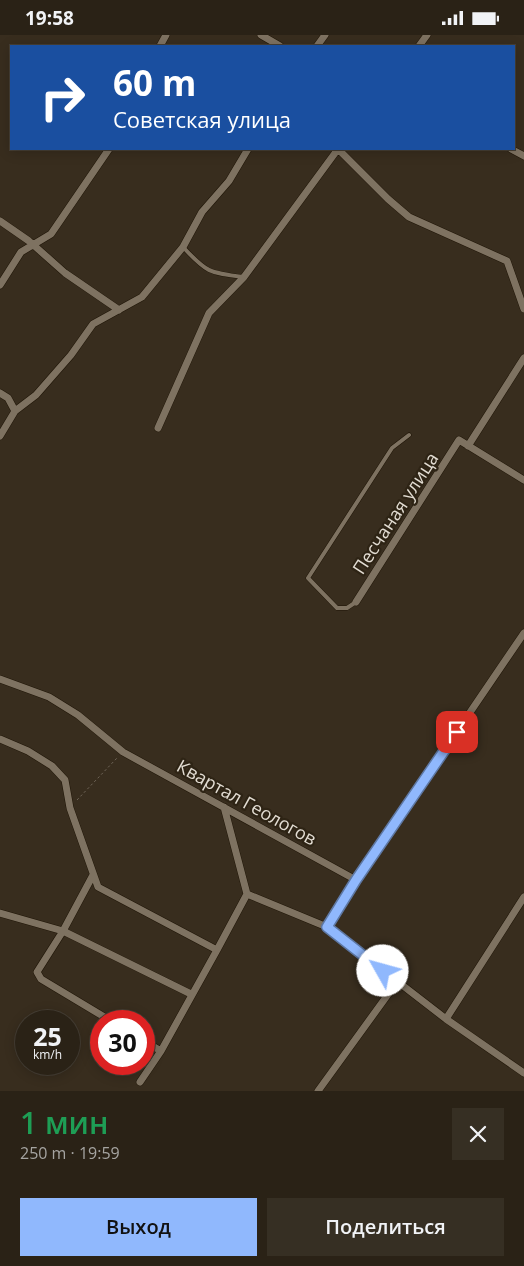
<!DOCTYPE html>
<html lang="ru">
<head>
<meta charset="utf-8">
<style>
	body { margin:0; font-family:"Open Sans",sans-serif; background:#362f23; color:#f1f3f6; height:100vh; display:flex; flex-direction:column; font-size:19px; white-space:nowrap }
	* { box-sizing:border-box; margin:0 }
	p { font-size:16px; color:#a5a4a1 }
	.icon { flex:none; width:28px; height:28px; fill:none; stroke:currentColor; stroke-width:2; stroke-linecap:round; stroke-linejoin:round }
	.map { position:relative; height:1056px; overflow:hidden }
	.sheet { display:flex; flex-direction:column; background:#2a2216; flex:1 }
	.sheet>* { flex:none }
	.hud { position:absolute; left:10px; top:10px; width:505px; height:105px; border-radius:0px; box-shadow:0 2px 12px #0003,0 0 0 1px #463f35; background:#1a4fa0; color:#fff; overflow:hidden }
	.speed { position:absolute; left:15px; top:975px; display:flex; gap:10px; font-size:25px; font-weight:700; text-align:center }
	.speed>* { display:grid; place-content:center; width:65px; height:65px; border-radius:50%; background:#2a2216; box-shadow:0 2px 12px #0003,0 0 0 1px #463f35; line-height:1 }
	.speed small { font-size:12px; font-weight:400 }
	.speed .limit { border:8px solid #d22; background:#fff; color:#111 }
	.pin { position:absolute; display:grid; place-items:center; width:42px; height:42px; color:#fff; margin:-21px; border-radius:10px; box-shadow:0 2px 8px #0006 }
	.me { position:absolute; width:55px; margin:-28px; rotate:308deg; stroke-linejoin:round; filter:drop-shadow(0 0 4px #0008) }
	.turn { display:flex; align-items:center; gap:18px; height:105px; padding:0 20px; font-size:22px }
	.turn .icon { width:65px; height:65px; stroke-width:2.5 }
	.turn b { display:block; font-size:35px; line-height:42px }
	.round { display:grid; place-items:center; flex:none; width:52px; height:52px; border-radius:0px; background:#362f23 }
	.head { display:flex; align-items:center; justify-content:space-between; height:85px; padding:0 20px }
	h1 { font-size:30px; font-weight:600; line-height:38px; color:#1e9e55 }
	.action { display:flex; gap:10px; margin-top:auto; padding:10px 20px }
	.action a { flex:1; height:58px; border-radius:0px; background:#90b8fd; color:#111; font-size:20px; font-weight:600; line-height:58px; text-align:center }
	.action a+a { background:#362f23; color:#f1f3f6 }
	.status { display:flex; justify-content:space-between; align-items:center; height:35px; padding:0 25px; background:#2a2216; direction:ltr }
	.status svg { height:14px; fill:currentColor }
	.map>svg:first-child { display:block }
</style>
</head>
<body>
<div class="status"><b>19:58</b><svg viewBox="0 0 49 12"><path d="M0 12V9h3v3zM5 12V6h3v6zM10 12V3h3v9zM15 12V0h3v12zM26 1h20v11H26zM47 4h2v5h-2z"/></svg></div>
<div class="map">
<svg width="524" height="1056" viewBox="0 0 524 1056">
	<rect width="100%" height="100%" fill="#382d1e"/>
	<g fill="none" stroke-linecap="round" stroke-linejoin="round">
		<g stroke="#1f1507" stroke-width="5">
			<path id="service" d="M 183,212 C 206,237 209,238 243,242
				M 356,567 L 347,573 L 337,573 L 308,543 L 392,413 L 409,400"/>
		</g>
		<g stroke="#1f1507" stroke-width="8">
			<path id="minor" d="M 261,0 L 280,11
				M 160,11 L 166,0
				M 317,11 L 325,0
				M 419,11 L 427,0
				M 338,114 L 388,164 L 409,182 L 507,226 L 524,274
				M 511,114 L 524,121
				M 0,186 L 29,206 L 65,238 L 119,275
				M 0,250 L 21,217 L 51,199 L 109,114
				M 0,358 L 8,363 L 15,376
				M 158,393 L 209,278 L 244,242 L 338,114
				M 0,401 L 15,376 L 36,360 L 71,320 L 93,289 L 142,262 L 183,212 L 202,177 L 229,146 L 248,114
				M 468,411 L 524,323
				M 356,567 L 459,405 L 524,445
				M 0,644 L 49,662 L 78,680 L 123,717 L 356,845
				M 0,704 L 28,716 L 52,731 L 65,745 L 70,773 L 98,852 L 217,915 L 161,1016 L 140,1047
				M 247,859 L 327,892 L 446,984 L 524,1038
				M 0,878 L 63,896 L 93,840
				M 327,892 L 356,845 L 524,598
				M 217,915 L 247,859 L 224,772
				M 446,984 L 524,862
				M 111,986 L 41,944 L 37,937 L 63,896 L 191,959
				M 144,1006 L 161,1016
				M 318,1056 L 397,947"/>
		</g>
		<path stroke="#6e6457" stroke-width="1" stroke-dasharray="2.5 2.5" stroke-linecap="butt" d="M 77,765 L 117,723"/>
		<use href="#service" stroke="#7e7261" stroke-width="4"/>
		<use href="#minor" stroke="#7e7261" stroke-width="7"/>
	</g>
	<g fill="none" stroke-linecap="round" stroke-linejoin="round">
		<g stroke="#5e78a4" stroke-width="12">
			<path id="route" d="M 383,936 L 327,892 L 356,845 L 457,697"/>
		</g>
		<use href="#route" stroke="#90b8fd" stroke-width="9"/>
	</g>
	<g text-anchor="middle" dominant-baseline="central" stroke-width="4.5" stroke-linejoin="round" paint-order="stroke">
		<g font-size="18" fill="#e3ddd3" stroke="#2e2415">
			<text transform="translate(395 478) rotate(-57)">Песчаная улица</text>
			<text transform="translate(247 767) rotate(29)">Квартал Геологов</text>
		</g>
	</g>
</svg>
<div class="speed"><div>25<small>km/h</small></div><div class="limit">30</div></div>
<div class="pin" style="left:457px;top:697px;background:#d93025"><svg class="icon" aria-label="arrive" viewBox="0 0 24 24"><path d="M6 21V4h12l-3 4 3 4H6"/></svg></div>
<svg class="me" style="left:383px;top:936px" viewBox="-20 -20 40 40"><circle r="19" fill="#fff"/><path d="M0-13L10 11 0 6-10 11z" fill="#90b8fd"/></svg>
<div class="hud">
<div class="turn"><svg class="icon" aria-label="right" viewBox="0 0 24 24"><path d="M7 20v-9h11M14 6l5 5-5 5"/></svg><div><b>60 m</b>Советская улица</div></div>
</div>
</div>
<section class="sheet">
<div class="head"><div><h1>1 мин</h1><p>250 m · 19:59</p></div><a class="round"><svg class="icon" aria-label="close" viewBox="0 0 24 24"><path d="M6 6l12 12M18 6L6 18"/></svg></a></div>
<div class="action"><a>Выход</a><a>Поделиться</a></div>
</section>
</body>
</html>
